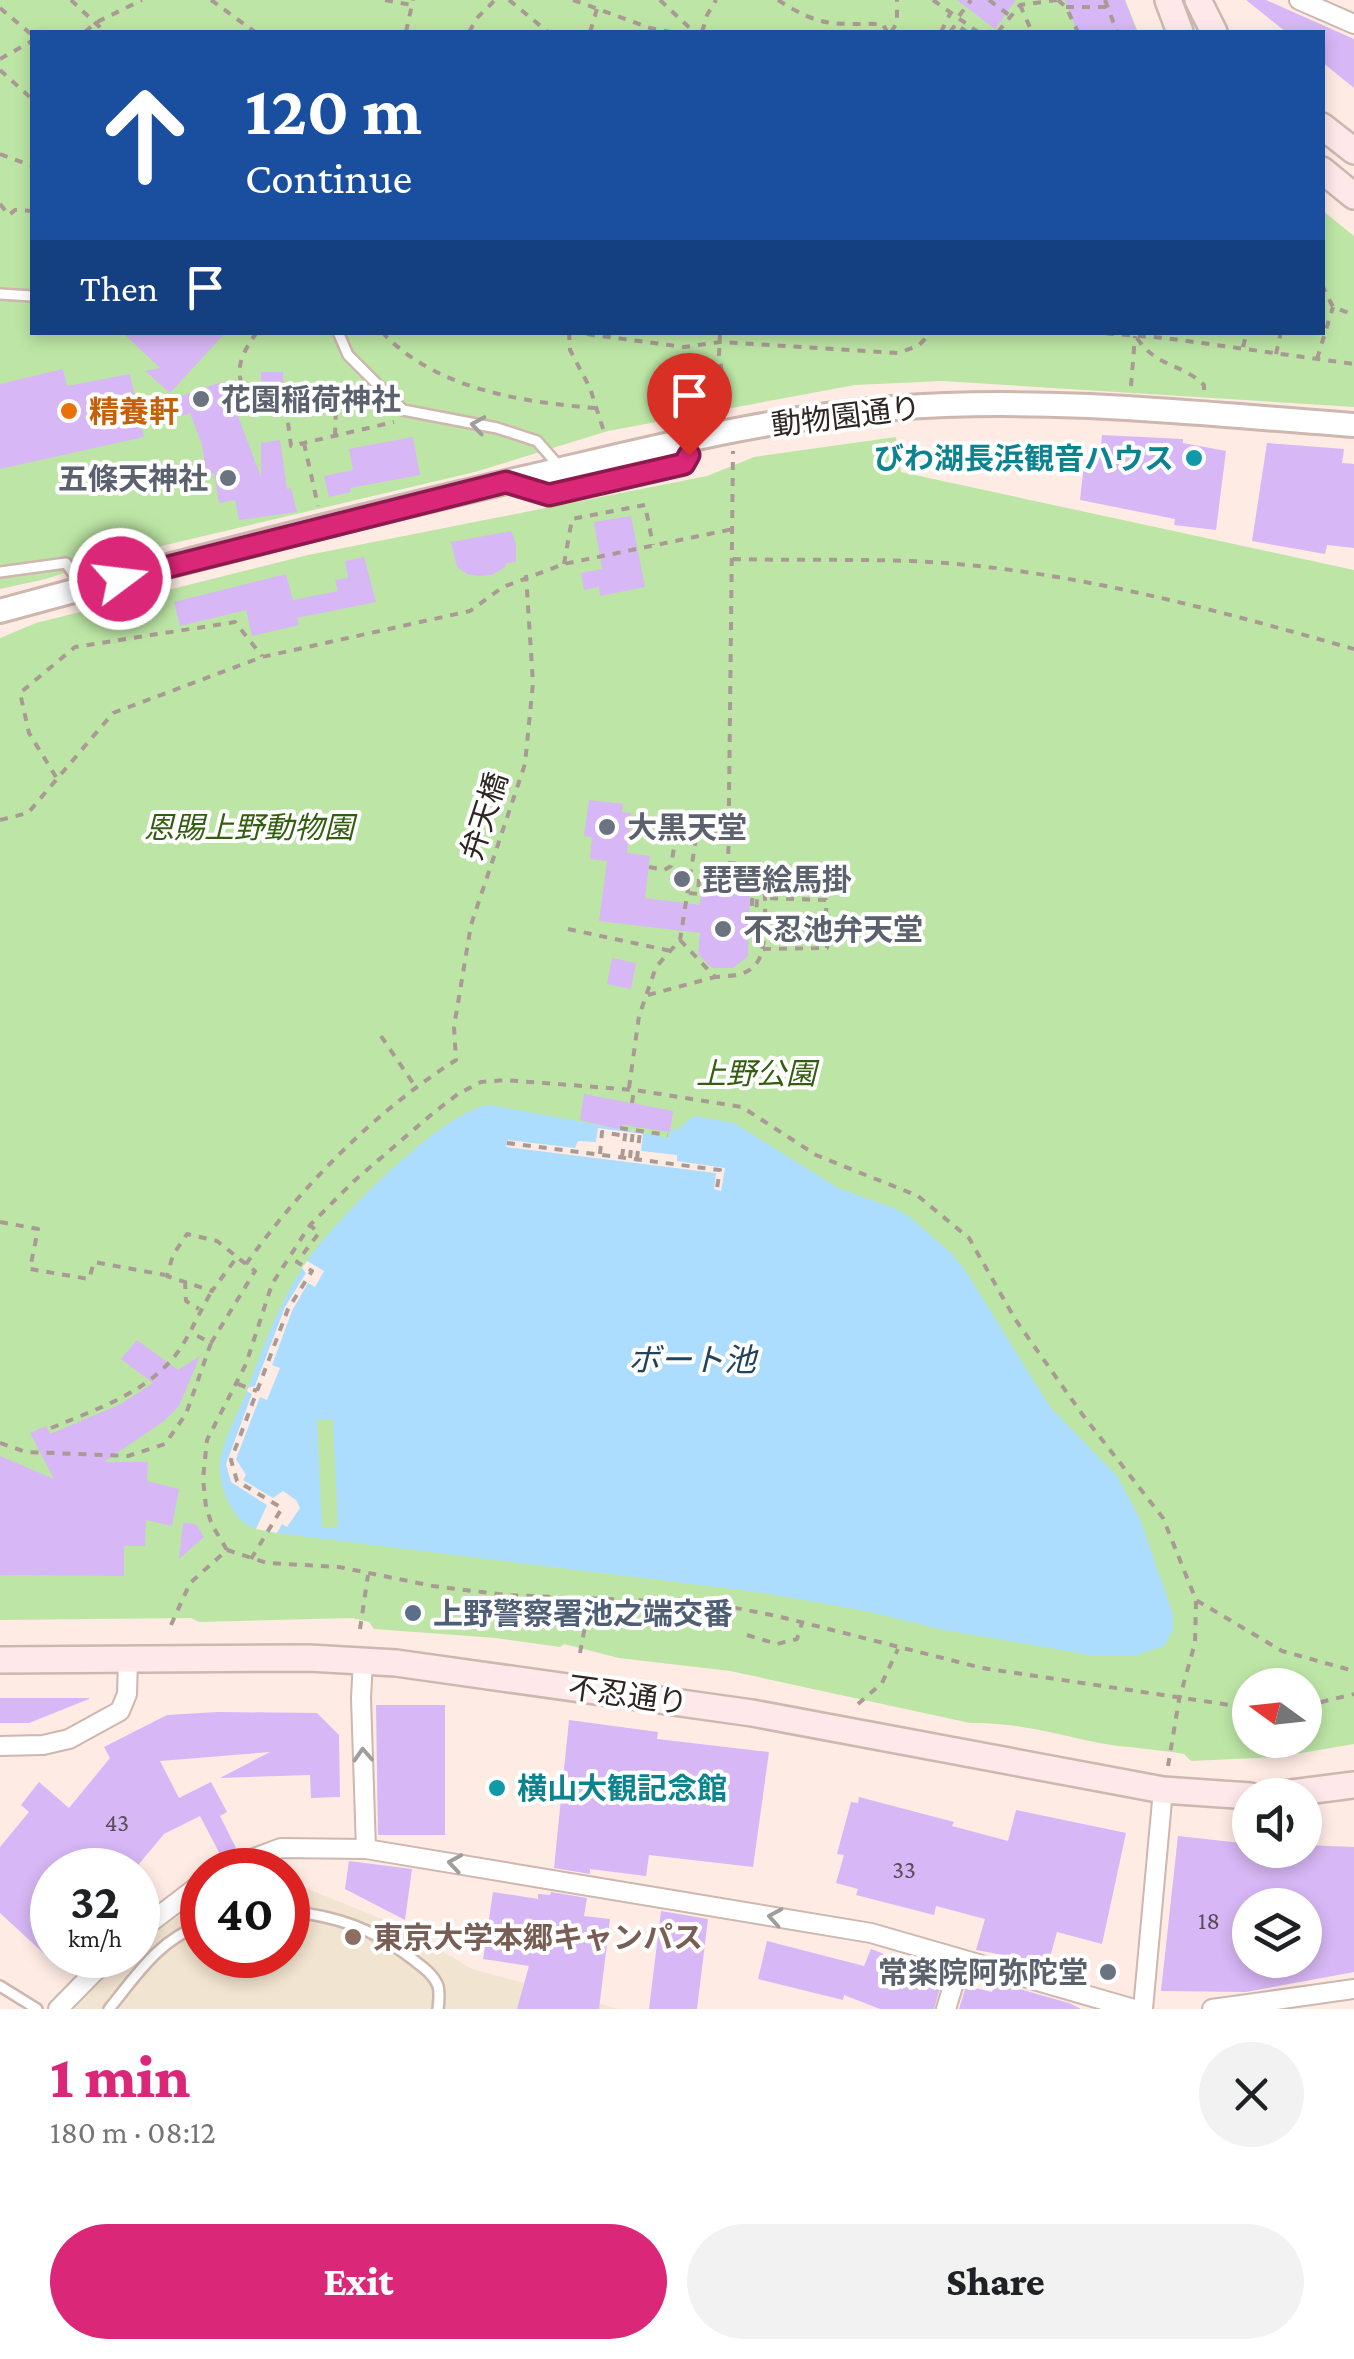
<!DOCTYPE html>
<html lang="en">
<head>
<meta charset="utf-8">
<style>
	body { margin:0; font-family:"Crimson Pro","Noto Sans JP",serif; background:#f2f2f2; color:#202124; height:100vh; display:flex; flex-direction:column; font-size:38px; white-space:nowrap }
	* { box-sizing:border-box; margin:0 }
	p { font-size:32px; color:#757577 }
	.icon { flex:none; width:55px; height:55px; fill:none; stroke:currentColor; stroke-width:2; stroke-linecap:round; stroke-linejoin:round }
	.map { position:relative; height:2009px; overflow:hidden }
	.sheet { display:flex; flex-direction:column; background:#fff; flex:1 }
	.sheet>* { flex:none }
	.banner { position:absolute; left:30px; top:30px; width:1295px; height:305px; border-radius:0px; box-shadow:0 5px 15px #0003; background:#1a4fa0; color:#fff; overflow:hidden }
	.needle { width:65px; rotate:285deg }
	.fabs { position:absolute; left:1232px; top:1668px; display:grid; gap:20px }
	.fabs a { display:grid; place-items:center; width:90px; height:90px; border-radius:50%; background:#fff; box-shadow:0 5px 15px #0003; font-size:50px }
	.speed { position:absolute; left:30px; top:1848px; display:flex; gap:20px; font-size:50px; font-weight:700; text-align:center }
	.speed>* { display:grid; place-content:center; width:130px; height:130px; border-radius:50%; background:#fff; box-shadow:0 5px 15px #0003; line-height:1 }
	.speed small { font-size:25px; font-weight:400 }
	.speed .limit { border:15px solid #d22; background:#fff; color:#111 }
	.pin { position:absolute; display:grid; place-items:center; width:85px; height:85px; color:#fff; margin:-102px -42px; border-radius:50% 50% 50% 0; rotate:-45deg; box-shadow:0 0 10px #0007 }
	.pin .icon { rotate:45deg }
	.me { position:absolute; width:110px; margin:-55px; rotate:75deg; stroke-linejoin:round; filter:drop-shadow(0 0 8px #0008) }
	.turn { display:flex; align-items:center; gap:35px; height:210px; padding:0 50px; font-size:45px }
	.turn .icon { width:130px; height:130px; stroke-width:2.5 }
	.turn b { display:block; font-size:70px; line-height:85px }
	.then { display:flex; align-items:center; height:95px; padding:0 50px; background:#0003; gap:20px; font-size:38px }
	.round { display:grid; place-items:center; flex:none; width:105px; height:105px; border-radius:52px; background:#f2f2f2 }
	.headline { display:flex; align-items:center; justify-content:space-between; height:170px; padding:0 50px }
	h1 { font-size:60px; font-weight:800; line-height:75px; color:#db2777 }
	.action { display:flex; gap:20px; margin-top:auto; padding:20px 50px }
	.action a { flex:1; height:115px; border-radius:60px; background:#db2777; color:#fff; font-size:40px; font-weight:800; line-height:115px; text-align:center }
	.action a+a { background:#f2f2f2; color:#202124 }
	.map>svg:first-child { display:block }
</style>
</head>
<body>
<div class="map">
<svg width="1354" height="2009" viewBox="0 0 1354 2009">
	<rect width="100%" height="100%" fill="#feebe4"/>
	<path fill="#f1e4d0" d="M 288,1881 L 402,1927 L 472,1969 L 619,2009 L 74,2009 L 122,1959 L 138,1955 L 138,1947 L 202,1897 L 202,1955 L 288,1955 Z"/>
	<path fill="#bde6a6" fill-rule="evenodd" d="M 0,0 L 1125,0 L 1138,32 L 32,32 L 32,332 L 1322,332 L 1323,211 L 1354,236 L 1354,407 L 942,381 L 855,385 L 608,431 L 475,472 L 106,559 L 46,579 L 0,589 Z
		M 896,437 L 901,472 L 1354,570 L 1354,1744 L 1278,1757 L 1191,1761 L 1184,1754 C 1156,1749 1128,1748 1099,1743 C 1055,1734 1015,1722 970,1723 L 730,1671 L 619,1658 L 564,1644 L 560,1647 L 496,1638 L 374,1629 L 369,1622 L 352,1618 L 199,1622 L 191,1618 L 0,1620 L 0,638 L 36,623 L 308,555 L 707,476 L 754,457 ZM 1250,1685 L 1305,1685 L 1305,1740 L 1250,1740 Z"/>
	<path fill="#acddfe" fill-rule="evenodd" d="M 490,1105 L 669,1138 L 671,1129 L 678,1129 L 694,1116 L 734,1123 L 838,1188 L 896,1209 L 911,1218 L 951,1253 L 965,1270 L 1050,1407 L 1117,1476 L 1140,1519 L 1173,1614 L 1173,1630 L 1164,1646 L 1137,1655 L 1090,1655 L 939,1629 L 866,1611 L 757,1592 L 276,1533 C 267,1531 256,1530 247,1525 C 228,1512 216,1479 221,1457 C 226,1432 241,1409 249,1385 C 264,1344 279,1304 303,1267 C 328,1227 444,1108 490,1105 ZM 317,1420 L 333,1420 L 338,1528 L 322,1528 Z"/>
	<path fill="#feebe4" d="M 598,1128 L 643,1134 L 641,1151 L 677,1155 L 677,1161 L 725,1168 L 721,1191 L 714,1189 L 716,1173 L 506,1147 L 508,1140 L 575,1148 L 578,1141 L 596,1142 Z
		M 307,1261 L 324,1271 L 315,1287 L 308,1283 L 292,1311 L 272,1365 L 280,1368 L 267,1400 L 260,1397 L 236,1459 L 246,1475 L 243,1480 L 273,1498 L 283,1491 L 296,1500 L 300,1508 L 287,1527 L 282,1524 L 277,1533 L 256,1529 L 267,1505 L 231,1482 L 226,1464 L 252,1394 L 247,1391 L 248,1388 L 255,1386 L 285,1307 L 306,1273 L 302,1268 Z"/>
	<path fill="#d7b7f5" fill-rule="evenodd" d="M 957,0 L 1016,0 L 995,29 Z
		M 1065,0 L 1125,0 L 1137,32 L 1077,32 Z
		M 1246,0 L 1266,0 L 1354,39 L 1354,88 L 1322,62 L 1322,32 L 1286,32 Z
		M 122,332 L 226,332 L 170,393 L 145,371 L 160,368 Z
		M 63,369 L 67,386 L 130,374 L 144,437 L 0,469 L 0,384 Z
		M 261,372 L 283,372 L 284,402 L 261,402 Z
		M 221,382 L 228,405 L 233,403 L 261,477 L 261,443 L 280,440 L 287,489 L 291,488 L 297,512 L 239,520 L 235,500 L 219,503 L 214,473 L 206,474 L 202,445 L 190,413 L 182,416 L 176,398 Z
		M 1102,435 L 1183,439 L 1183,443 L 1226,451 L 1216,530 L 1174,525 L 1175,519 L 1080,500 L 1085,455 L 1100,457 Z
		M 413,437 L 420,475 L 350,488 L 351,492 L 329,497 L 324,476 L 353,470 L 349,449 Z
		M 1267,443 L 1344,449 L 1342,463 L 1354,464 L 1354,548 L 1327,545 L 1325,554 L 1252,541 Z
		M 631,516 L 645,587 L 600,596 L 599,587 L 584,590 L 581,573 L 602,569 L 594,522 Z
		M 511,531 L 516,544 L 516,562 L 506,563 L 505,567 L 492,575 L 480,576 L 467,574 L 457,567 L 451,542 Z
		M 364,557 L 376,602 L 297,618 L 299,625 L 252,636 L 246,610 L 180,626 L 174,602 L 286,574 L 293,600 L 338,591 L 335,580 L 348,578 L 345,561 Z
		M 589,800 L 623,804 L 622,812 L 631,813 L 627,853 L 650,856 L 645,898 L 700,905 L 701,885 L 750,887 L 748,956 L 733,968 L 712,968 L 698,954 L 700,933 L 599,921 L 607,861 L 590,859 L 592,837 L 584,836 Z
		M 612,958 L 636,963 L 631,989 L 607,984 Z
		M 584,1094 L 673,1111 L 670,1132 L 623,1125 L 618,1129 L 580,1120 Z
		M 137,1340 L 178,1370 L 200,1356 L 179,1406 L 164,1421 L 104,1462 L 148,1462 L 147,1481 L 179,1489 L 172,1526 L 146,1520 L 145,1546 L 124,1546 L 124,1576 L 0,1575 L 0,1456 L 54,1479 L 30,1433 L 46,1426 L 50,1434 L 121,1404 L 153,1383 L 121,1359 Z
		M 183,1523 L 196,1524 L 204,1537 L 179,1559 Z
		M 0,1698 L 89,1698 L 89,1699 L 29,1723 L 0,1723 Z
		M 376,1705 L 445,1705 L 445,1835 L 378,1835 Z
		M 218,1712 L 317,1713 L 339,1735 L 340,1797 L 311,1798 L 310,1775 L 220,1778 L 270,1752 L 160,1761 L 179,1798 L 211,1782 L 227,1812 L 220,1816 L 236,1848 L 221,1856 L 200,1816 L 164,1834 L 134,1870 L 52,1870 L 52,1961 L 0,1913 L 0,1847 L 29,1812 L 21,1805 L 39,1782 L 69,1808 L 110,1758 L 104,1747 L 167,1715 Z
		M 569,1720 L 658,1732 L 657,1739 L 769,1752 L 753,1867 L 649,1855 L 646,1876 L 590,1869 L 590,1874 L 554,1868 Z
		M 859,1797 L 954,1822 L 952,1826 L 1008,1841 L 1016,1810 L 1126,1833 L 1102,1944 L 1057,1932 L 1046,1971 L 1002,1958 L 1003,1955 L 976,1950 L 985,1919 L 936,1906 L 934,1915 L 856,1895 L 858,1889 L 836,1883 L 844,1855 L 837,1854 L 851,1802 L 858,1803 Z
		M 1178,1836 L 1250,1844 L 1250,1850 L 1305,1850 L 1305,1845 L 1354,1847 L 1354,1972 L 1246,1992 L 1161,1991 ZM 1250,1905 L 1305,1905 L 1305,1960 L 1247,1960 Z
		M 349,1861 L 412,1869 L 405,1920 L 345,1889 Z
		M 493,1892 L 538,1899 L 538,1894 L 550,1895 L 551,1892 L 587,1898 L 584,1916 L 610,1919 L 599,2009 L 517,2009 L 529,1966 L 483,1959 Z
		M 661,1911 L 708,1919 L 697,2009 L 649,2009 Z
		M 767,1941 L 864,1966 L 871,1949 L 931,1972 L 934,1964 L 946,1968 L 934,2009 L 880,2009 L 844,1995 L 843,2000 L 758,1979 Z
		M 995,1982 L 1069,2003 L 1081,2009 L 959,2009 L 966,1986 L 992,1992 Z"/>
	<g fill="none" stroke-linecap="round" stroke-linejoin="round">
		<g stroke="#cdb7af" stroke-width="14">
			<path id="service" d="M 0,294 L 32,296
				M 338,332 L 348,355 L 403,410 L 497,428 L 537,441 L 559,466
				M 518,485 L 549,495 L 684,465 L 694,443
				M 0,572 L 66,563 L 83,588
				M 288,1911 C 335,1916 373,1928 411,1958 C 421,1966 433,1973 438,1986 C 440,1993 439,2001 438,2009
				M 288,1948 L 296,1912
				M 244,1955 C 259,1964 269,1965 283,1955
				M 0,1986 L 37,2009
				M 109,2009 C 136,1976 160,1938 202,1925"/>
		</g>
		<g stroke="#cdb7af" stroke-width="22">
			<path id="minor" d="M 1299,0 L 1354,24
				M 363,1661 L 361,1698 L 366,1849
				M 0,1746 L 43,1745 L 69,1739 L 120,1711 L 127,1694 L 128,1660
				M 222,1870 L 281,1848 L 366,1849 L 871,1933 L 1134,2009
				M 138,1932 L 202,1883
				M 58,2009 L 111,1955
				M 946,2009 L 961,1960
				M 1143,2009 L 1163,1790
				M 1212,2009 L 1354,1989"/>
		</g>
		<g stroke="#cdb7af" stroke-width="28">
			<path id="tertiary" d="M 0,611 C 175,563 351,518 528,477 C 648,449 770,417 893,408 C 1046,396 1202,414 1354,425"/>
		</g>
		<g stroke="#cdb7af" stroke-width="30">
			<path id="secondary" d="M 1168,0 L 1180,32
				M 1198,0 L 1214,32
				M 1322,126 L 1354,151
				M 1322,170 L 1354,196
				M 0,1660 L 309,1658 L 396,1663 L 752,1713 L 1163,1790 L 1250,1796
				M 1275,1795 L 1354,1785"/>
		</g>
		<path stroke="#a99a95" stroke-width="4" stroke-dasharray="8 8" stroke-linecap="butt" d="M 71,0 L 105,32
			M 211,0 L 255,32
			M 385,0 L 412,5
			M 509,0 L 548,32
			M 573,0 L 650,28 L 671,32
			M 660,0 L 694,32
			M 778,0 C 823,29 833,23 883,24 L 887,32
			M 933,0 L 978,32
			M 989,0 L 1009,15
			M 1058,0 L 1066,7 L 1078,32
			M 1105,0 L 1117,32
			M 1020,5 L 1032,32
			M 1066,7 L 1108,7
			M 0,8 L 32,35
			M 959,16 L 971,0
			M 85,32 L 95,23 L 142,0
			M 406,32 L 413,0
			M 469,32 L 478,17 L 495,0
			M 590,32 L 597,9
			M 702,32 L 707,15 L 716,0
			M 891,32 L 897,23 L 897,0
			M 941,32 L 950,14
			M 950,32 L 956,24 L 967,32
			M 998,32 L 1020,5 L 1057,0
			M 0,59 L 32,41
			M 0,70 L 32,99
			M 0,154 L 32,166
			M 0,204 L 9,215 L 15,210 L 32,211
			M 1322,285 L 1333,307 L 1354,315
			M 257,332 C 232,367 238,374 250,412 L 274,407 L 336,408 L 335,435
			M 382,332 C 435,389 521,402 595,408
			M 475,332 L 567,332
			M 569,332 L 570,350 L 590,388 L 605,435
			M 571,332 L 684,347 L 720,342 L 898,353 L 918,346 L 932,332
			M 720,332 L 719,355 L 728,407
			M 1090,332 L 1165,338 L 1354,364
			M 1137,338 C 1157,368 1180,362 1204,385 L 1204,391
			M 1243,347 L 1247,332
			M 1276,354 L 1281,332
			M 1317,359 L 1333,307
			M 1131,386 L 1135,336
			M 286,407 L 291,446 L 394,422
			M 304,443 L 318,506
			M 733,559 C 803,561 876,558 946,563 C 1085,574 1220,611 1354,649
			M 564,564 L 572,519 L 645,505 L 653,545
			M 56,777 L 29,733 L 20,693 L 75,647 L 235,622 L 262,656
			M 0,820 L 28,813 L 113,713 L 262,657 L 470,611 L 503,587 L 564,564 L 733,529
			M 630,823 L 729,835
			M 649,867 L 664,870 L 671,866 L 677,830
			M 728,886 L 733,451
			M 689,893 L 698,894 L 699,878 L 753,881 L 751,924 L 756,924 L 758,865
			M 568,929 L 671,951
			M 680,940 L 715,977 C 731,976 749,976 758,961 C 769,943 764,887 764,865 L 728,863
			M 763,949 L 827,948 L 826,900 L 764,898
			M 648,995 L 715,977
			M 381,1036 L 415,1086
			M 629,1088 L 639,1016 L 656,967 L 680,940 L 697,832
			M 632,1103 L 634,1090
			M 620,1128 L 668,1135
			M 507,1143 L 720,1170 L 717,1188
			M 600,1154 L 602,1132 L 625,1136
			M 622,1157 L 626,1129
			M 630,1158 L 633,1130
			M 637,1159 L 640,1131
			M 0,1222 L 38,1229 L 30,1269 L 89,1279 L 94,1262 L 165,1275
			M 246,1264 C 303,1185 373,1113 456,1060 L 454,1027 L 471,925 L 525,764 L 533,683 L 526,575
			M 185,1281 L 186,1301 L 199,1309
			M 211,1343 L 255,1271 L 237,1257 L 212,1291 L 167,1276 L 173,1255 L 187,1234 L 217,1241 L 237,1257
			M 238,1384 L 257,1391
			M 51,1428 C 99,1408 153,1391 182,1346 C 193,1328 201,1309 212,1291
			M 0,1443 L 26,1452 L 128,1456 L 165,1444 L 186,1414 L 211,1343 L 190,1332
			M 227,1550 L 267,1563 L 339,1567 L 433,1586 L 506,1595 L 710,1603 L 777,1616 L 982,1668 L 1250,1708
			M 251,1559 L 282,1508 L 237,1481 L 231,1460 L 288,1309 L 312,1271 L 297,1262 L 319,1233 L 310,1225
			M 171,1625 L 190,1583 L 227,1550 L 212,1525 L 206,1507 L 203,1479 L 207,1440 L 246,1364 L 272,1284 L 310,1225 L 354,1181 L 432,1114 L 458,1094 L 481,1082 L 505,1080 L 634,1090 L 742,1107 L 816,1155 L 918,1196 L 969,1238 L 1015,1319 L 1082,1414 L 1163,1518 L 1196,1600 L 1282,1651 L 1354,1671
			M 360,1629 L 368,1575
			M 747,1635 L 777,1644 L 797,1639 L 802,1623
			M 580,1653 L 590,1600
			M 858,1704 L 882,1683 L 898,1649
			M 1305,1706 L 1354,1694
			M 1168,1766 L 1179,1700 L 1195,1643 L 1196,1600"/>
		<use href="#service" stroke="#fff" stroke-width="9"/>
		<use href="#minor" stroke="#fff" stroke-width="18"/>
		<use href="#tertiary" stroke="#fff" stroke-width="22"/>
		<use href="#secondary" stroke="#fee8e9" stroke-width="25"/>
	</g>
	<defs><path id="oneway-chevron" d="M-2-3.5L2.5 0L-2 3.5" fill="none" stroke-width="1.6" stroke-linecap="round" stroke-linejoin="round" transform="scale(2.5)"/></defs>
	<g stroke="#a19d9c">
		<use href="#oneway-chevron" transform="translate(478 425) rotate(-171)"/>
		<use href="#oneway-chevron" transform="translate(363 1755) rotate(-93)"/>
		<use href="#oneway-chevron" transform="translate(455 1863) rotate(-171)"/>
		<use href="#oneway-chevron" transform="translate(775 1917) rotate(-170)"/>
	</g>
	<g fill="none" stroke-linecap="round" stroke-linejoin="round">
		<g stroke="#8e194d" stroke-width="25">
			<path id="route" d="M 120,579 L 506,482 L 549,495 L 684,464 L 689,455"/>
		</g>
		<use href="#route" stroke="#db2777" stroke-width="18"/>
	</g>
	<g fill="#6b7280" stroke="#fff" stroke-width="4">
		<circle cx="201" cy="399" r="10"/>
		<circle cx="228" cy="478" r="10"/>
		<circle cx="607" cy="827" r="10"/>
		<circle cx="682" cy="879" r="10"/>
		<circle cx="723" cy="929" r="10"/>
		<circle cx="1108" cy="1972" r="10"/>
	</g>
	<circle fill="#e8710a" stroke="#fff" stroke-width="4" cx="69" cy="411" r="10"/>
	<g fill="#0f9aa8" stroke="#fff" stroke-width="4">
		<circle cx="1194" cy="458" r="10"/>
		<circle cx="497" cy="1788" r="10"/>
	</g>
	<circle fill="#5c6f8a" stroke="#fff" stroke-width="4" cx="413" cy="1613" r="10"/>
	<circle fill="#8d6e63" stroke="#fff" stroke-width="4" cx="353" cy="1937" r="10"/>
	<g text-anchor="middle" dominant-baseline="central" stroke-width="8" stroke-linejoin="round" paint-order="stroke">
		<g font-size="25" fill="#584a57">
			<text x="117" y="1822">43</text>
			<text x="904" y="1869">33</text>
			<text x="1209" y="1920">18</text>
		</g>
		<g font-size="30" font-weight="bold" fill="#5b616d" stroke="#fff" text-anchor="start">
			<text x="221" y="399">花園稲荷神社</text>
			<text x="208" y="478" text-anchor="end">五條天神社</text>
			<text x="627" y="827">大黒天堂</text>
			<text x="702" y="879">琵琶絵馬掛</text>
			<text x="743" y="929">不忍池弁天堂</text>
			<text x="1088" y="1972" text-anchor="end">常楽院阿弥陀堂</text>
		</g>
		<g font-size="30" font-weight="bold" fill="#c56008" stroke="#fff" text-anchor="start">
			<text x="89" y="411">精養軒</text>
		</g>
		<g font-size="30" fill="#2e2622" stroke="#fff">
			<text transform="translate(846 416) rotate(-7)">動物園通り</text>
			<text transform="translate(484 816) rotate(-72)">弁天橋</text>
			<text transform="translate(628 1695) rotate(8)">不忍通り</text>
		</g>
		<g font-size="30" font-weight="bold" fill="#0d838f" stroke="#fff" text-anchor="end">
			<text x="1174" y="458">びわ湖長浜観音ハウス</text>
			<text x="517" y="1788" text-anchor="start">横山大観記念館</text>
		</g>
		<g font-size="30" font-style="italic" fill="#335e0f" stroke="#fff">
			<text x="249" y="827">恩賜上野動物園</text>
			<text x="756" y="1073">上野公園</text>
		</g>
		<g font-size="30" font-weight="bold" fill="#4e5e75" stroke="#fff" text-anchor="start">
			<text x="433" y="1613">上野警察署池之端交番</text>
		</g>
		<g font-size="30" font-weight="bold" fill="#785e54" stroke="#fff" text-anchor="start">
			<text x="373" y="1937">東京大学本郷キャンパス</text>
		</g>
		<g font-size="32" font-style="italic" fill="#1f445b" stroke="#fff">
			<text x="692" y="1360">ボート池</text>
		</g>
	</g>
</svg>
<div class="fabs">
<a><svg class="needle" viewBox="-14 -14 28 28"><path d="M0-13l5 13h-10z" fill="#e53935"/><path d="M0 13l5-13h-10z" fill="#757577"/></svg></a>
<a><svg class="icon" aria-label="sound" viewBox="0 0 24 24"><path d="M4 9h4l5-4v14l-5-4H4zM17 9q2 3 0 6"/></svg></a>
<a><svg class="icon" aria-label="layers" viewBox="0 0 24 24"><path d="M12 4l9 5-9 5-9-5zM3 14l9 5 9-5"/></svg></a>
</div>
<div class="speed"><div>32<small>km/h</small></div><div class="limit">40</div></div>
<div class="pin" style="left:689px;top:455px;background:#d93025"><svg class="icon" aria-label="arrive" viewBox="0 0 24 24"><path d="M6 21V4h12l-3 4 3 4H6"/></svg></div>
<svg class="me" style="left:120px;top:579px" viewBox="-20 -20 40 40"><circle r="17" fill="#db2777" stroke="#fff" stroke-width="3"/><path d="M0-11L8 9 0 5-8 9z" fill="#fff"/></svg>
<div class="banner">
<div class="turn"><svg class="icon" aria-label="ahead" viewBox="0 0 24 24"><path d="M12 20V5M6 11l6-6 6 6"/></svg><div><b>120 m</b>Continue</div></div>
<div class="then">Then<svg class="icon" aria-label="arrive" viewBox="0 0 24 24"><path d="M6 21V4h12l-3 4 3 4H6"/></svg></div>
</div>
</div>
<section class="sheet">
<div class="headline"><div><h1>1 min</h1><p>180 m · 08:12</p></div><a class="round"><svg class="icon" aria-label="close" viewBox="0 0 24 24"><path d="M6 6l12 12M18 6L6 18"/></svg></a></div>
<div class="action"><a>Exit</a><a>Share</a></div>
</section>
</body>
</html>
